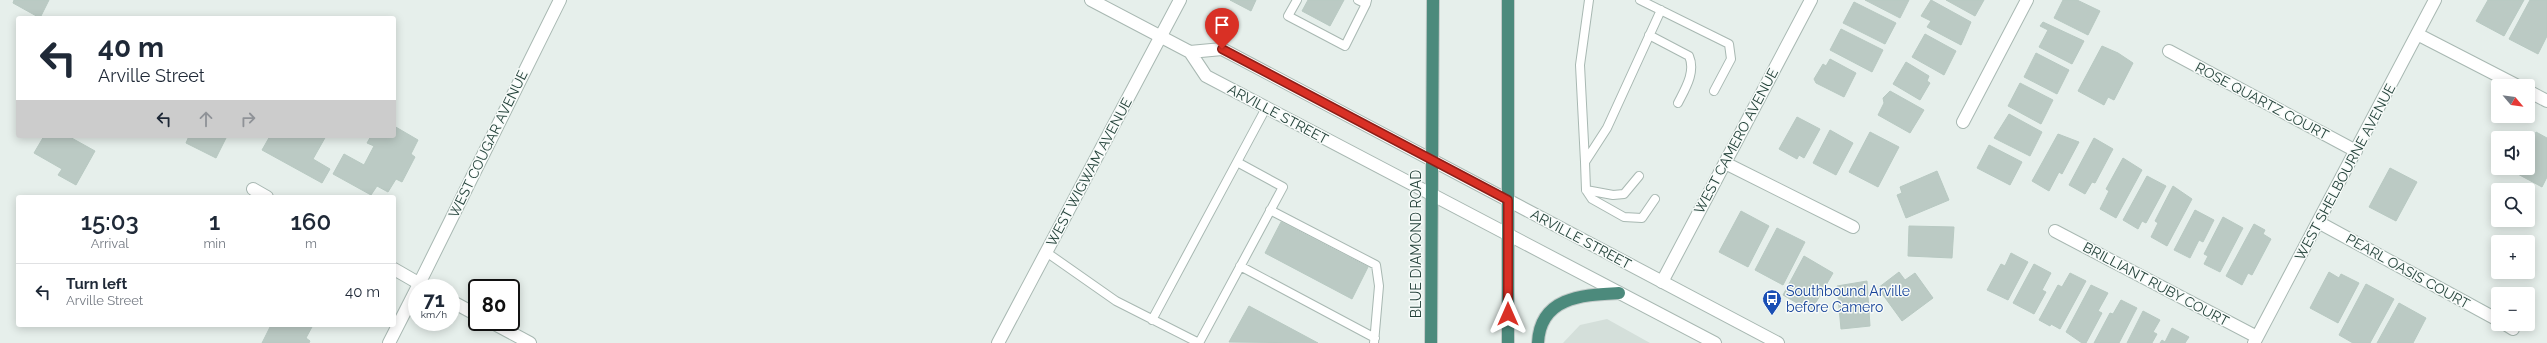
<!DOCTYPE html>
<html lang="en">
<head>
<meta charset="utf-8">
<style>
	body { margin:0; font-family:Raleway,sans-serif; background:#f2f2f3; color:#1f2937; height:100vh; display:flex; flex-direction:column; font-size:15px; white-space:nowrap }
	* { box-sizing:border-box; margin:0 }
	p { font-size:13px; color:#747a83 }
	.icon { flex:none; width:22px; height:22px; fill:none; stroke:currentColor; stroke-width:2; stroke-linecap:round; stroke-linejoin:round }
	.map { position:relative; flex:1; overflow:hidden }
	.details { position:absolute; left:16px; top:195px; width:380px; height:132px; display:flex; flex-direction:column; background:#fff; border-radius:4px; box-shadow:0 2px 10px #0003 }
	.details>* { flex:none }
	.hud { position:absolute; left:16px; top:16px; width:380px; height:122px; border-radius:4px; box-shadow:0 2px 10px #0003; background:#fff; color:#1f2937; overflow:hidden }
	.needle { width:26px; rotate:119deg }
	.buttons { position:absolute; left:2491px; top:79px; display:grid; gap:8px }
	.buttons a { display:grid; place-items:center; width:44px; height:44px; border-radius:4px; background:#fff; box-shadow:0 2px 10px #0003; font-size:20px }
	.speed { position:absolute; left:408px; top:279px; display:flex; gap:8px; font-size:20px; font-weight:700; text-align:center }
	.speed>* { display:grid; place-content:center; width:52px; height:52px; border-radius:50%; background:#fff; box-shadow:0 2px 10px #0003; line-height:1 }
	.speed small { font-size:10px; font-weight:400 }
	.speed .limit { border:2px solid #111; border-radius:6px; background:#fff; color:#111 }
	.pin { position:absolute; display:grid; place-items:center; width:34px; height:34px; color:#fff; margin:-41px -17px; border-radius:50% 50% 50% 0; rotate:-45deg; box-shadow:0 0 4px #0007 }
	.pin .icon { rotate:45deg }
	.me { position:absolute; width:44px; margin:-22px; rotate:0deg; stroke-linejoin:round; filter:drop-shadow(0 0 3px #0008) }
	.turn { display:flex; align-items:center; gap:14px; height:84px; padding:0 16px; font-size:18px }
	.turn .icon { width:52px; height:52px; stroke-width:2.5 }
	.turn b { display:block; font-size:28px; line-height:34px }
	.lanes { display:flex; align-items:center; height:38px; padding:0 16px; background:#0003; justify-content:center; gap:20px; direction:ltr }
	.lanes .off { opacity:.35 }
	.eta { display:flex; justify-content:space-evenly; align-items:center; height:68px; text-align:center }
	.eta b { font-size:24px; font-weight:600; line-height:28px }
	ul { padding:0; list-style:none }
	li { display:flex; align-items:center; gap:12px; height:56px; padding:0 16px; border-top:1px solid #e0e1e3 }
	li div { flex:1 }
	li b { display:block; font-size:15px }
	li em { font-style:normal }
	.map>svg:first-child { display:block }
</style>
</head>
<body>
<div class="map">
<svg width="2547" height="343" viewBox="0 0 2547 343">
	<rect width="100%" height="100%" fill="#e6efeb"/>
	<path fill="#d4dfda" d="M 1607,319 L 1650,343 L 1563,343 L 1580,325 Z"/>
	<path fill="#bbcac4" stroke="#b8c9c2" d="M 14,0 L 49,0 L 40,18 L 13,3 Z
		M 1230,0 L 1256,0 L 1251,11 Z
		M 1308,0 L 1344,0 L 1330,26 L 1302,11 Z
		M 1865,0 L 1909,0 L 1900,18 Z
		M 1931,0 L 1971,22 L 1961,45 L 1927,27 L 1931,21 L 1921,16 Z
		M 1946,0 L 1984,0 L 1975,16 Z
		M 2063,0 L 2077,0 L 2100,11 L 2088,35 L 2054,18 Z
		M 2488,0 L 2524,0 L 2504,36 L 2476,21 Z
		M 2530,0 L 2547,0 L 2547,36 L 2538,54 L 2509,39 Z
		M 1854,2 L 1896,23 L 1885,44 L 1843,23 Z
		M 2043,22 L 2084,41 L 2072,64 L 2039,47 L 2048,30 L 2040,26 Z
		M 1841,29 L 1883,50 L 1872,72 L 1830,50 Z
		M 1925,34 L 1956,51 L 1944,75 L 1912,57 Z
		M 2102,46 L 2118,53 L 2133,63 L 2114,100 L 2108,97 L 2104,105 L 2078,91 Z
		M 2036,53 L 2069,70 L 2057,94 L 2024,77 Z
		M 1830,59 L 1856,73 L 1844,97 L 1816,83 L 1814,79 L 1823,64 L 1826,66 Z
		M 1906,62 L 1929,76 L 1927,81 L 1930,83 L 1920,100 L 1893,84 Z
		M 2020,83 L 2053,100 L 2041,124 L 2008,106 Z
		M 1890,91 L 1924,110 L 1910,133 L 1878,115 L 1884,103 L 1883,98 Z
		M 2009,114 L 2042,132 L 2030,156 L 1994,138 Z
		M 1797,117 L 1820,129 L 1804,158 L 1799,155 L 1797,159 L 1779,149 Z
		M 394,126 L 418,140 L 411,154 L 415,157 L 402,182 L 396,179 L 388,192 L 377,186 L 371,195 L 333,174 L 344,154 L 364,165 L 374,146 L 367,143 L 371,136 L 394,136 Z
		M 1830,130 L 1853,143 L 1836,175 L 1813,163 Z
		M 1870,132 L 1899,147 L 1878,187 L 1849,172 Z
		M 2536,132 L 2547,138 L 2547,177 L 2542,187 L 2514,172 L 2516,168 L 2528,168 L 2528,146 Z
		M 2058,134 L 2079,142 L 2062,174 L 2059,172 L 2049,191 L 2032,181 Z
		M 44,136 L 68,136 L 95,151 L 76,185 L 58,175 L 62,169 L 34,153 Z
		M 189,136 L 227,136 L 216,158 L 186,143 Z
		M 270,136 L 326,136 L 313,159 L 330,169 L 322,183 L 262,150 Z
		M 2094,138 L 2113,149 L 2095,183 L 2092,182 L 2085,194 L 2069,185 Z
		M 1989,145 L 2022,162 L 2010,185 L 1977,168 Z
		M 2123,158 L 2142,170 L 2116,218 L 2100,209 L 2109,191 L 2106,189 Z
		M 2390,168 L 2417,182 L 2396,221 L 2369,207 Z
		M 1937,171 L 1949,200 L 1906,218 L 1897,195 L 1902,193 L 1900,187 Z
		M 2147,176 L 2166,186 L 2146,223 L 2142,221 L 2138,229 L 2123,220 Z
		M 2173,186 L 2192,199 L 2167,246 L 2151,237 L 2158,223 L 2155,221 Z
		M 2195,210 L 2214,220 L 2203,242 L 2199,240 L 2190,258 L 2174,250 Z
		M 1741,211 L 1769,226 L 1748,267 L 1719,252 Z
		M 2223,217 L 2243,228 L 2220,272 L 2204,264 L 2208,256 L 2204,254 Z
		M 1281,222 L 1368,267 L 1352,299 L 1265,253 Z
		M 2254,224 L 2265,230 L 2263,234 L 2271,239 L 2252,275 L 2248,273 L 2242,285 L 2226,276 Z
		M 1909,226 L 1954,227 L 1952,258 L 1908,256 Z
		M 1777,228 L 1805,242 L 1783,285 L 1755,270 Z
		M 2011,253 L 2028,262 L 2008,300 L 1987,290 L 2001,264 L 2005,266 Z
		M 1804,256 L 1833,273 L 1811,311 L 1783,295 Z
		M 2034,264 L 2051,273 L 2042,290 L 2046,292 L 2034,314 L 2013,303 Z
		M 1899,272 L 1905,280 L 1915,273 L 1933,298 L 1902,321 L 1878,288 Z
		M 2329,272 L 2339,278 L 2341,274 L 2359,283 L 2338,323 L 2310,308 Z
		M 2070,273 L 2086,281 L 2060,329 L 2051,324 L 2050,326 L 2039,320 L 2058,285 L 2062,287 Z
		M 1867,281 L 1870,326 L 1841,329 L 1837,286 Z
		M 2366,284 L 2394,299 L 2370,343 L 2353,343 L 2339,335 Z
		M 2091,285 L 2108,293 L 2098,311 L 2102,313 L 2086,343 L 2082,343 L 2066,332 Z
		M 2121,300 L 2137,308 L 2119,343 L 2094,343 L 2110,313 L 2113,314 Z
		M 2399,303 L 2426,318 L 2413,343 L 2377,343 Z
		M 1249,306 L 1318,343 L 1229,342 Z
		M 2143,311 L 2160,320 L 2153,332 L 2157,334 L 2152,343 L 2127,343 Z
		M 271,325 L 313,325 L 306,338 L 310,341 L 309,343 L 262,343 Z
		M 2172,328 L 2189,337 L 2185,343 L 2160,343 L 2162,340 L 2165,342 Z"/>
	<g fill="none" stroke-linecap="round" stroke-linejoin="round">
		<g stroke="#a8b8b2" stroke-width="10">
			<path id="service" d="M 1297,0 L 1288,16 L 1345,46 L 1366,4
				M 1358,0 L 1366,4 L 1367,0
				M 1589,0 L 1580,65 L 1585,162 L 1607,128 L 1661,10
				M 1640,0 L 1729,44 L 1731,59 L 1714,91
				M 1649,35 L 1689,56 C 1696,72 1685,89 1678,103
				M 1237,162 L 1266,108
				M 1585,162 L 1586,190 L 1592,199 L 1624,217 L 1642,218 L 1655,199
				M 1586,190 L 1613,195 L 1624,194 L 1639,176
				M 1270,210 L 1376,265 L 1379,286 L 1374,343
				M 1046,252 L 1116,301 L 1199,343
				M 1240,266 L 1375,338
				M 1152,320 L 1237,162 L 1283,187 L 1199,343"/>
		</g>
		<g stroke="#a8b8b2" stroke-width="14">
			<path id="minor" d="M 2417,34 L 2518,86
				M 2169,51 L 2356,151
				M 2528,91 L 2547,101
				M 1963,122 L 2027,0
				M 1725,163 L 1853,227
				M 253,189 L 267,197
				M 2318,222 L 2498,320
				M 2055,231 L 2257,337
				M 394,269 L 427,288
				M 1662,282 L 1811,0
				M 417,288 L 560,0
				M 451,301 L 477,315
				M 491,322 L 530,343
				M 2505,324 L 2513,329
				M 389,343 L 417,288
				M 998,343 L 1180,0
				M 2254,343 L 2435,0"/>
		</g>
		<g stroke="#a8b8b2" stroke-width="14">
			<path id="tertiary" d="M 1091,0 L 1190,52 L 1206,76 L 1715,343
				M 1190,52 L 1222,49 L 1778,343"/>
		</g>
		<g stroke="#c2cac8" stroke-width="14">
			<path id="trunk" d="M 1431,343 L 1433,0
				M 1508,343 L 1508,0
				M 1538,343 C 1540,296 1584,295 1619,293"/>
		</g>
		<use href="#service" stroke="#fff" stroke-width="8"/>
		<use href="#minor" stroke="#fff" stroke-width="12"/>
		<use href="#tertiary" stroke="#fff" stroke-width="12"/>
		<use href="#trunk" stroke="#4c8a7c" stroke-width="12"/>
	</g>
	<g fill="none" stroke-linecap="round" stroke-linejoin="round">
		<g stroke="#8d1f18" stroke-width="10">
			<path id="route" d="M 1222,49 L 1508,200 L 1508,314"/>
		</g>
		<use href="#route" stroke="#d93025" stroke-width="7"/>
	</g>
	<defs>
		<g id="bus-pin" transform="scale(1)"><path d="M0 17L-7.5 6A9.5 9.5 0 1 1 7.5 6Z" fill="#1a4fb4" stroke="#f7fbf9"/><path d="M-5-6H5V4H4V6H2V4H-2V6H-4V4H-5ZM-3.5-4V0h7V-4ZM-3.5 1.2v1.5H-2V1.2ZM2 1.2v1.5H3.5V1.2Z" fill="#fff"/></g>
	</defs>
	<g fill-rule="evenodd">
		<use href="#bus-pin" x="1772" y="299"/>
	</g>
	<g text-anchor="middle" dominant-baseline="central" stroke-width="3" stroke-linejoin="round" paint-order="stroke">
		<g font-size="14" fill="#24423a" stroke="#f7fbf9">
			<text transform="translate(2262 101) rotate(28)">ROSE QUARTZ COURT</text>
			<text transform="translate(1278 114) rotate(28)">ARVILLE STREET</text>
			<text transform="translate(1736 141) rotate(-62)">WEST CAMERO AVENUE</text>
			<text transform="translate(488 144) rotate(-64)">WEST COUGAR AVENUE</text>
			<text transform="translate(1089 172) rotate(-62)">WEST WIGWAM AVENUE</text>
			<text transform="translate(2345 172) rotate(-62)">WEST SHELBOURNE AVENUE</text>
			<text transform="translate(1581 239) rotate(28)">ARVILLE STREET</text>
			<text transform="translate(1416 244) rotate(-90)">BLUE DIAMOND ROAD</text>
			<text transform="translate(2408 271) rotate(29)">PEARL OASIS COURT</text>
			<text transform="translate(2156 284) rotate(28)">BRILLIANT RUBY COURT</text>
		</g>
		<g font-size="14" fill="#164399" stroke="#f7fbf9" text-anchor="start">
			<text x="1786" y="291">Southbound Arville<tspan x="1786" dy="16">before Camero</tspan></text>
		</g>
	</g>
</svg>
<div class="buttons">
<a><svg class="needle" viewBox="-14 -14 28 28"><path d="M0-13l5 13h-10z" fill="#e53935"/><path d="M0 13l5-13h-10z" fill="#747a83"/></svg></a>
<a><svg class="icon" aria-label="sound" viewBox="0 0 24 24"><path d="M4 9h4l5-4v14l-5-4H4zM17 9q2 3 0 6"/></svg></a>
<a><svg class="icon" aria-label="search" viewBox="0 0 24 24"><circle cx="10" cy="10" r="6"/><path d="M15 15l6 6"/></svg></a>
<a>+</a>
<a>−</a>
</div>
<div class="speed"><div>71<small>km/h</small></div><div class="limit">80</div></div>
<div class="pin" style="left:1222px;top:49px;background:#d93025"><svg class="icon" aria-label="arrive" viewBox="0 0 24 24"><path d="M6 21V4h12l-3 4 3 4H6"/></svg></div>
<svg class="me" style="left:1508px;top:314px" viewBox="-20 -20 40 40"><path d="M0-17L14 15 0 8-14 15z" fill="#d93025" stroke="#fff" stroke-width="4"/></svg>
<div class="hud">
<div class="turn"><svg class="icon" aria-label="left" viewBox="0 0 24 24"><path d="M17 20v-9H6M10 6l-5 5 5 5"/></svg><div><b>40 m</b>Arville Street</div></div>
<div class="lanes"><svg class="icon" aria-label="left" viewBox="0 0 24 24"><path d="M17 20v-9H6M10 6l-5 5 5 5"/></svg><svg class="icon off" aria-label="ahead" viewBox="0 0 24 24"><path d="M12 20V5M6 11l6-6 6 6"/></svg><svg class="icon off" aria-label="right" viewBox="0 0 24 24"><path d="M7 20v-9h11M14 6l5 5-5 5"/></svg></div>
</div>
<section class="details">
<div class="eta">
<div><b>15:03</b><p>Arrival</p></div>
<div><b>1</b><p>min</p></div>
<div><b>160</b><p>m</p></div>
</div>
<ul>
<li><svg class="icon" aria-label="left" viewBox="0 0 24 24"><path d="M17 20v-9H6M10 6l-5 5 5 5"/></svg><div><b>Turn left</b><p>Arville Street</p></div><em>40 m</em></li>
</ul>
</section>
</div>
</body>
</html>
